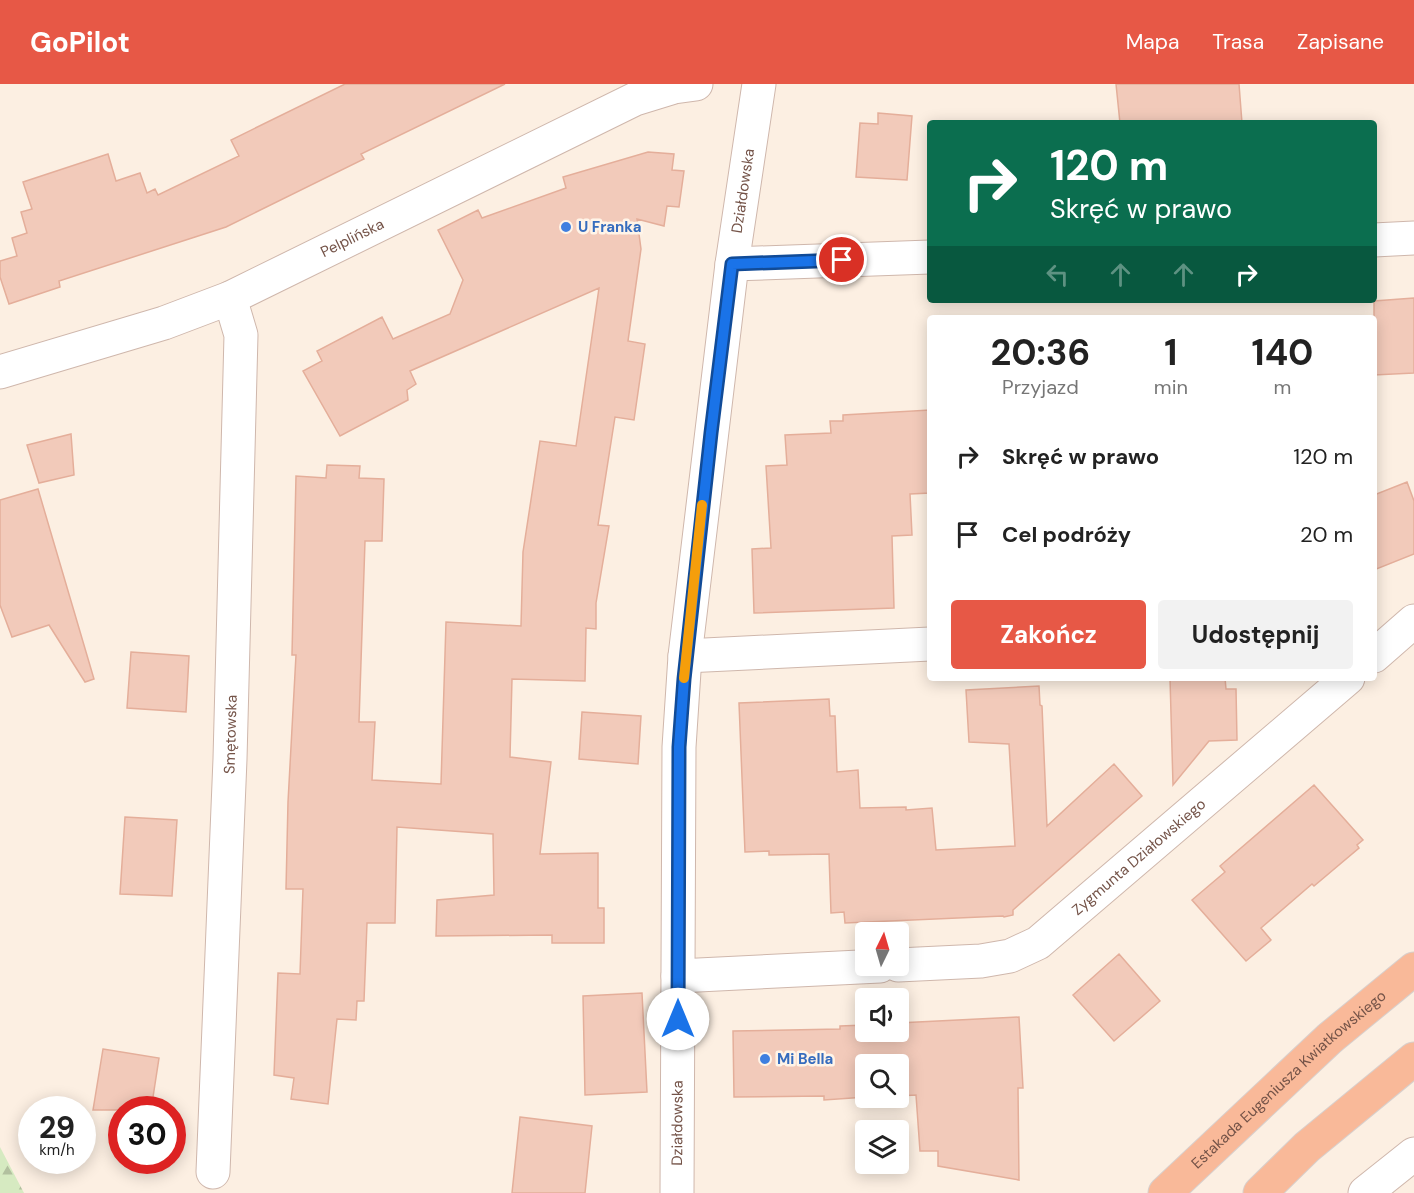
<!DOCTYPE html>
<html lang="pl">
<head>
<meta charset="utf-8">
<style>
	body { margin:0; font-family:"DM Sans",sans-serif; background:#f2f2f2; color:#222; height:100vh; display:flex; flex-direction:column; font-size:22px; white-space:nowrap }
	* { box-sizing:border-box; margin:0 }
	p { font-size:20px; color:#767676 }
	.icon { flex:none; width:33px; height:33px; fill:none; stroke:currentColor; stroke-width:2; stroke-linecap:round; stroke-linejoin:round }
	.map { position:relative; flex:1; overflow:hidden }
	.sheet { position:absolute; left:927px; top:231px; width:450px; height:366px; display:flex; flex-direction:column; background:#fff; border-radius:6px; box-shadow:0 3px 15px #0003 }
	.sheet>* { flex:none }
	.guide { position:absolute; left:927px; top:36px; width:450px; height:183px; border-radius:6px; box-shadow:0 3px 15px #0003; background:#0b6e4f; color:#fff; overflow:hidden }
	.needle { width:39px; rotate:5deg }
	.fabs { position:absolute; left:855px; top:838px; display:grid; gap:12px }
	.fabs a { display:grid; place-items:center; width:54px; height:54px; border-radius:6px; background:#fff; box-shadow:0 3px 15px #0003; font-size:30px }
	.speed { position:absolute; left:18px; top:1012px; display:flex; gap:12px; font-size:30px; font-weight:700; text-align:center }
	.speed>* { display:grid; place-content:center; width:78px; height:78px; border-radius:50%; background:#fff; box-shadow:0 3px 15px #0003; line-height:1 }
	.speed small { font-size:15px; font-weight:400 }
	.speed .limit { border:9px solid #d22; background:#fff; color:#111 }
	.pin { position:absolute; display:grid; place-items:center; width:51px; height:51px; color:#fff; margin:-26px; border:3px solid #fff; border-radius:50%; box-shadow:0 2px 6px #0007 }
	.me { position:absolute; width:66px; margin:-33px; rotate:0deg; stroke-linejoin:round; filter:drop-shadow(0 0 4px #0008) }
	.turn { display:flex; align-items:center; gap:21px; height:126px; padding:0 24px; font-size:27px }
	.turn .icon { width:78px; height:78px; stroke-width:2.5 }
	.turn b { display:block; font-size:42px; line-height:51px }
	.lanes { display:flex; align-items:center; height:57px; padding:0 24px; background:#0003; justify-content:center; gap:30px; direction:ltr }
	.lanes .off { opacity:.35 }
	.eta { display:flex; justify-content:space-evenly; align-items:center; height:102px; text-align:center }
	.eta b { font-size:36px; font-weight:700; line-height:42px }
	.cta { display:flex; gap:12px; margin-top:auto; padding:12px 24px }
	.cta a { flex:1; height:69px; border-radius:6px; background:#e75846; color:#fff; font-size:24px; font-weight:700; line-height:69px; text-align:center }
	.cta a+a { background:#f2f2f2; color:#222 }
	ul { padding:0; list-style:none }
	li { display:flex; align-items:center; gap:18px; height:78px; padding:0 24px }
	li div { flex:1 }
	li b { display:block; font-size:22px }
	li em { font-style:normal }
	header { display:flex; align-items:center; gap:36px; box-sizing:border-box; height:84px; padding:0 30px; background:#e75846; color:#fff }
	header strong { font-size:28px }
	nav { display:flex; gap:33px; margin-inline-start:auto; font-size:21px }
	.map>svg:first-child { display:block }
</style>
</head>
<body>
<header>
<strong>GoPilot</strong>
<nav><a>Mapa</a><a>Trasa</a><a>Zapisane</a></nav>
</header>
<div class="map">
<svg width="1414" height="1109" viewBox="0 0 1414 1109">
	<defs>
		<pattern id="forest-firs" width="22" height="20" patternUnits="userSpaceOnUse" patternTransform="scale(1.5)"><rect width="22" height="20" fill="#d6eac1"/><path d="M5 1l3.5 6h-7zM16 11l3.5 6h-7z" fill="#b2c09f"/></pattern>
	</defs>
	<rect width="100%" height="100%" fill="#fcefe2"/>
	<path fill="url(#forest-firs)" d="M 0,1063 L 24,1109 L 0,1109 Z"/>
	<path fill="#f2caba" stroke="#e4ae9a" stroke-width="1.5" d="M 345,0 L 505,0 L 361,70 L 364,75 L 226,143 L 59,197 L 60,203 L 9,220 L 0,193 L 0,177 L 17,172 L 12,154 L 27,149 L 21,128 L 32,125 L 23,98 L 108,70 L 116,97 L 140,89 L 147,109 L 155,105 L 158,111 L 239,72 L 231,56 Z
		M 1116,0 L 1239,0 L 1242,39 L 1120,39 Z
		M 878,29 L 912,32 L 907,96 L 856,93 L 860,39 L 878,40 Z
		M 648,68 L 674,70 L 672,86 L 684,87 L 679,123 L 667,122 L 664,142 L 637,135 L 641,165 L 628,257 L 645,260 L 634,336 L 615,333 L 598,441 L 609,442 L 596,519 L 596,545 L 586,544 L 585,597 L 512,595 L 510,673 L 551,678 L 540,770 L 598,769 L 598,824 L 604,824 L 604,859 L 552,859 L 552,851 L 436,852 L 437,816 L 494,811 L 493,750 L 397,743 L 395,839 L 367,839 L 364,917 L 357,917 L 356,936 L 337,935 L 328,1020 L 291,1015 L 294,994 L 274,991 L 278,889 L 300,890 L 303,805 L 286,805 L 288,718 L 296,571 L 292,571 L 296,392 L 326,394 L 327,381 L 360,382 L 359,394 L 384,395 L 382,457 L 365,457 L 359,638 L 375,638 L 372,696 L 441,700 L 446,538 L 521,542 L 523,468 L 540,357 L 576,362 L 599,204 L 410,287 L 416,300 L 407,306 L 408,316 L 340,352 L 303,287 L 322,277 L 317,267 L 382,233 L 393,255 L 450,230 L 463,196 L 438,146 L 478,126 L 482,134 L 566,104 L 563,93 Z
		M 1414,214 L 1414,289 L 1374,291 L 1374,217 Z
		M 930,326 L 930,409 L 910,410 L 912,451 L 892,452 L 894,524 L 754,529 L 752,465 L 771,464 L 766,382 L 787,381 L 785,351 L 831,349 L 830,337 L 843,337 L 843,331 Z
		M 71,350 L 74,391 L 39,399 L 27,361 Z
		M 1407,398 L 1414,417 L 1414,470 L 1374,486 L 1374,411 Z
		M 38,405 L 94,595 L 85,598 L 49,541 L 12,553 L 0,521 L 0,416 Z
		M 131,568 L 189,572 L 186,628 L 127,624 Z
		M 1170,594 L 1225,594 L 1226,605 L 1236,605 L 1237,656 L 1209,657 L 1173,701 Z
		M 1039,602 L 1040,621 L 1042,622 L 1047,742 L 1114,680 L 1142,712 L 1013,826 L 1013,831 L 1004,833 L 1003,832 L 845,839 L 844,828 L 831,829 L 829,770 L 769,771 L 769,767 L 745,768 L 739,619 L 829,615 L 830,632 L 835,632 L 837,688 L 858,686 L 860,724 L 906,723 L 906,726 L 932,724 L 936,766 L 1015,762 L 1009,660 L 969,658 L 966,606 Z
		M 582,628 L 641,632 L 638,680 L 579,675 Z
		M 1314,701 L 1363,756 L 1357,761 L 1359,764 L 1314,802 L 1312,800 L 1261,844 L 1271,856 L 1246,877 L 1192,816 L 1225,788 L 1220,782 Z
		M 125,733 L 177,736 L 172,812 L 120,810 Z
		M 1119,870 L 1160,917 L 1114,957 L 1073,911 Z
		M 642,909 L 647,1008 L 585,1011 L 583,912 Z
		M 1019,933 L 1023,1004 L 1018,1004 L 1019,1096 L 938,1082 L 938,1067 L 920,1067 L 916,1011 L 898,1012 L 898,981 L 866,981 L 866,1013 L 824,1016 L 824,1012 L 734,1013 L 733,947 L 840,945 L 840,942 L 866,941 L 866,948 L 898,948 L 898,939 Z
		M 103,965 L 159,974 L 151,1026 L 93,1026 Z
		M 520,1033 L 592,1042 L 585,1109 L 512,1109 Z"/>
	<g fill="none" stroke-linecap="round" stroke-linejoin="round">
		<g stroke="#cfb7ac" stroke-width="35">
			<g id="minor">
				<path d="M 1374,156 L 1414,154"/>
				<path d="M 732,180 L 930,173"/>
				<path id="s1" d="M 0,288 L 164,239 L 230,214 L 635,15 L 674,3 L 696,0"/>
				<path d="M 685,572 L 930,560"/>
				<path d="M 1374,572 L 1414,537"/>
				<path id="s2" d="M 898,881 L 981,877 L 1010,872 L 1038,859 L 1348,594"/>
				<path d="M 678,892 L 880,882"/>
				<path id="s3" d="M 213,1088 L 230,675 L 241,251 L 230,214"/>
				<path id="s4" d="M 677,1109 L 679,663 L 685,572 L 732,180 L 759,0"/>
				<path d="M 1365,1109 L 1414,1070"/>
			</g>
		</g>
		<g stroke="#d8cfcc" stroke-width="35">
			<g id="trunk">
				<path id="s5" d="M 1165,1109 L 1330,954 L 1414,885"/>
				<path d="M 1260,1109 L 1307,1063 L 1414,975"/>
			</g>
		</g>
		<use href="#minor" stroke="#fff" stroke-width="33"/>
		<use href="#trunk" stroke="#f9b999" stroke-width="33"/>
	</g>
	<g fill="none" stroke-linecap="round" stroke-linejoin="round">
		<g stroke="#114b97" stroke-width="15">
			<path id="route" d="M 678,935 L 679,663 L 684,595 L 711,349 L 732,180 L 842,176"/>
		</g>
		<use href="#route" stroke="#1a73e8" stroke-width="10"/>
		<path stroke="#f59e0b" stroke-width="10" d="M 684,594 L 702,421"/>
	</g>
	<g fill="#3f7fe0" stroke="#fff4e8" stroke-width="2">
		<circle cx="566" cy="143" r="6"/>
		<circle cx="765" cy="975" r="6"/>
	</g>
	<g text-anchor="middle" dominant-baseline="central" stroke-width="5" stroke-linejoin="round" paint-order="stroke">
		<g font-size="15" fill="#745348" stroke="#fff4e8">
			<text stroke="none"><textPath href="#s4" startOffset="1006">Działdowska</textPath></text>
			<text stroke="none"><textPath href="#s1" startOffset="378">Pelplińska</textPath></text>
			<text stroke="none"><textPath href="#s3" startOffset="438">Smętowska</textPath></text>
			<text stroke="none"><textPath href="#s2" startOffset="276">Zygmunta Działowskiego</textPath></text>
			<text stroke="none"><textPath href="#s5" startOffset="168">Estakada Eugeniusza Kwiatkowskiego</textPath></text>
			<text stroke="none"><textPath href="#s4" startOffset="70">Działdowska</textPath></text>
		</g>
		<g font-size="15" font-weight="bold" fill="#366cbe" stroke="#fff4e8" text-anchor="start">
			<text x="578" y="143">U Franka</text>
			<text x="777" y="975">Mi Bella</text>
		</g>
	</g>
</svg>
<div class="fabs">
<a><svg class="needle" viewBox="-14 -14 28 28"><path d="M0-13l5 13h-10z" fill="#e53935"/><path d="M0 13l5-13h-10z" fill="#767676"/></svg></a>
<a><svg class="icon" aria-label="sound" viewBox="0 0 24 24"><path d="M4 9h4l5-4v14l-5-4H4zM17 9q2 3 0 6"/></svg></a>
<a><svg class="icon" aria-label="search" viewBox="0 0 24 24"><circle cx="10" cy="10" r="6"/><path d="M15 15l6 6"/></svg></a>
<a><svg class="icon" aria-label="layers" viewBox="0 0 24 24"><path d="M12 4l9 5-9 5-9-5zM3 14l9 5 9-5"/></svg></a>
</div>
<div class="speed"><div>29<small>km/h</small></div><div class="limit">30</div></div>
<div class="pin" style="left:842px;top:176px;background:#d93025"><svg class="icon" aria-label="arrive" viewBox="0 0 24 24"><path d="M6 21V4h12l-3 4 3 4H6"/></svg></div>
<svg class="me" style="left:678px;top:935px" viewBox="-20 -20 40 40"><circle r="19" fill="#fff"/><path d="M0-13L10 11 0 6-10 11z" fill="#1a73e8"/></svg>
<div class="guide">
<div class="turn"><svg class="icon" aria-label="right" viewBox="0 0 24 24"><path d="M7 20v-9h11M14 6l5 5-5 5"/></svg><div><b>120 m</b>Skręć w prawo</div></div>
<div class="lanes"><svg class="icon off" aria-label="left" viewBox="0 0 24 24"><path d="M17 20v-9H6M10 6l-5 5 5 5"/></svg><svg class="icon off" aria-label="ahead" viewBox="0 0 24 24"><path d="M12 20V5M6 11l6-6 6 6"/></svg><svg class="icon off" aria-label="ahead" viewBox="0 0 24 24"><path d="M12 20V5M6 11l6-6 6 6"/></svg><svg class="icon" aria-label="right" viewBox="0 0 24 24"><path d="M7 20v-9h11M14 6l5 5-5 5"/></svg></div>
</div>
<section class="sheet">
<div class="eta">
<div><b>20:36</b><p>Przyjazd</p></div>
<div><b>1</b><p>min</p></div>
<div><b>140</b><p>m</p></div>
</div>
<ul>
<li><svg class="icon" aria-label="right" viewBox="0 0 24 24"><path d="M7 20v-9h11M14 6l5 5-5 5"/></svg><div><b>Skręć w prawo</b></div><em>120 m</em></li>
<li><svg class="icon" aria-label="arrive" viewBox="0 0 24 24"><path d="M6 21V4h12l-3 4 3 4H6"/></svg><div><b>Cel podróży</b></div><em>20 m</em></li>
</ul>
<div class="cta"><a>Zakończ</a><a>Udostępnij</a></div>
</section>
</div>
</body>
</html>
